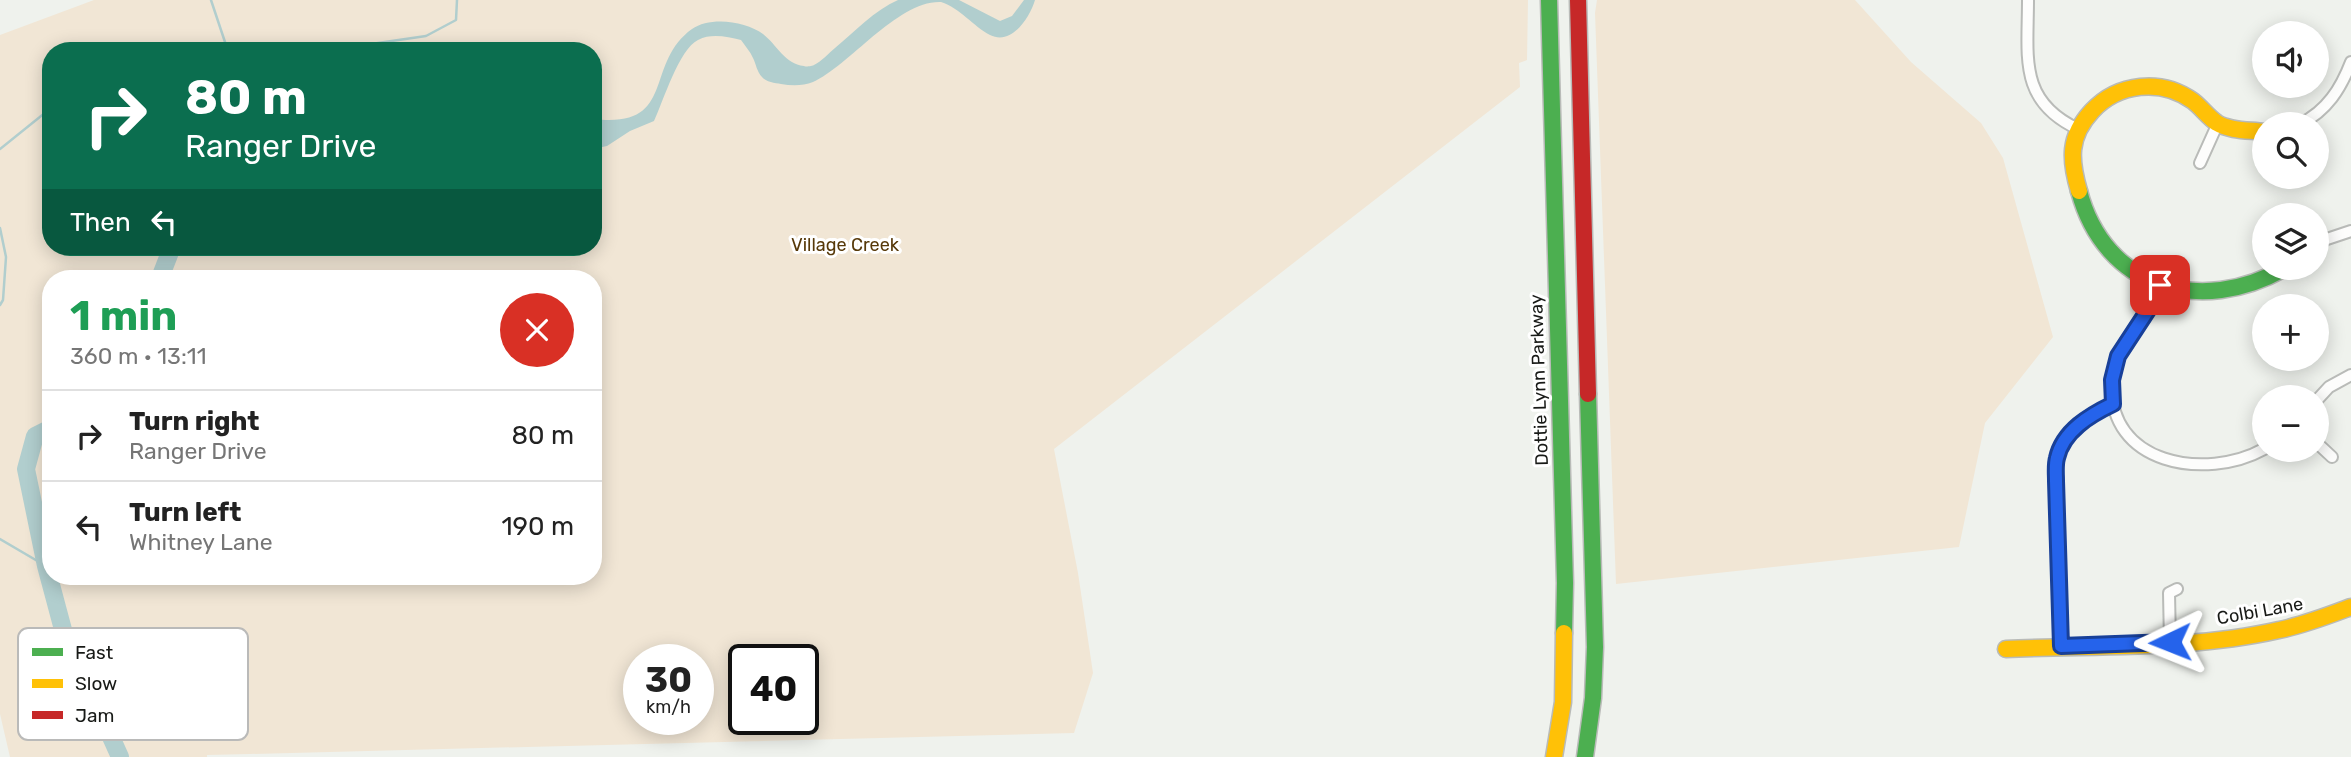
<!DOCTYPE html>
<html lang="en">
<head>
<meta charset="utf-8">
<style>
	body { margin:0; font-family:Rubik,sans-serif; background:#f6f6f6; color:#222; height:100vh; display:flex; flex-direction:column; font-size:26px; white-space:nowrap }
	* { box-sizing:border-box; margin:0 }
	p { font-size:23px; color:#767676 }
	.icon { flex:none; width:38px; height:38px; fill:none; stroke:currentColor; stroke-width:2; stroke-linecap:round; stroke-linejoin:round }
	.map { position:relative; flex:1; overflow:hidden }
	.panel { position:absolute; left:42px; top:270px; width:560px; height:315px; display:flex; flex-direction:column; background:#fff; border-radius:28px; box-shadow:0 4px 18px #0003 }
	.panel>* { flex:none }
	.guide { position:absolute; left:42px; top:42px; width:560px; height:214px; border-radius:28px; box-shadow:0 4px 18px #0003; background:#0b6e4f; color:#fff; overflow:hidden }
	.tools { position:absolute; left:2252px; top:21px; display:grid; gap:14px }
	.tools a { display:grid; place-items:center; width:77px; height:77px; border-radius:50%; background:#fff; box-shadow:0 4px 18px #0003; font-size:35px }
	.speed { position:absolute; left:623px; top:644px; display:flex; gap:14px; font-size:35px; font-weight:700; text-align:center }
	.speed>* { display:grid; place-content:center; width:91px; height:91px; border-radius:50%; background:#fff; box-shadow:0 4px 18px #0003; line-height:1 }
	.speed small { font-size:18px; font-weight:400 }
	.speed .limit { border:4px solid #111; border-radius:10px; background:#fff; color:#111 }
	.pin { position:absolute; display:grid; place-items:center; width:60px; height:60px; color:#fff; margin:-30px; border-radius:14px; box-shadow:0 4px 10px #0006 }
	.me { position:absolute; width:77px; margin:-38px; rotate:268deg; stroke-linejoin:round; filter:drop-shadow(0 0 5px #0008) }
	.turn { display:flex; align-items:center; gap:24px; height:147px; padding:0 28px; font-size:32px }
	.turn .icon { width:91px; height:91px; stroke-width:2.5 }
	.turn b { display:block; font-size:49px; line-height:60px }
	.then { display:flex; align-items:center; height:66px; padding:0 28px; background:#0003; gap:14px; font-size:26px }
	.round { display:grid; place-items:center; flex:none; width:74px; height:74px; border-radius:37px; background:#f6f6f6 }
	.headline { display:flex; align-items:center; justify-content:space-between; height:119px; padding:0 28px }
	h1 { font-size:42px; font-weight:700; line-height:52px; color:#1e9e55 }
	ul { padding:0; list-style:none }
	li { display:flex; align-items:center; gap:21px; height:91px; padding:0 28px; border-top:2px solid #e0e0e0 }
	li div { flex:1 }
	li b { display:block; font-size:26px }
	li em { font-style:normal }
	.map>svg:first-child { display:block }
</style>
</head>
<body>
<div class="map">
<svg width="2351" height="757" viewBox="0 0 2351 757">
	<rect width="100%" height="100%" fill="#eff2ed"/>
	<path fill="#f1e6d5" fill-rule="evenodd" d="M 94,0 L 1528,0 L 1527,60 L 1519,63 L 1520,87 L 1054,449 L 1078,573 L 1093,673 L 1074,733 L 250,754 L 207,755 L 207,757 L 10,757 L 0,714 L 0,35 ZM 51,51 L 593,51 L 593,247 L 51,247 ZM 51,278 L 593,278 L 593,576 L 51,576 ZM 639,660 L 698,660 L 698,719 L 639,719 ZM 744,660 L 803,660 L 803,719 L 744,719 Z
		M 1597,0 L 1855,0 L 1911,62 L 1981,123 L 2003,158 L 2053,337 L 1985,423 L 1959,547 L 1616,584 L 1595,13 Z"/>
	<path fill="#b1cece" d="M 898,0 L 959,0 L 1000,21 L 1012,16 L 1024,0 L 1035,0 C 1030,17 1012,46 990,35 C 973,26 960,8 941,2 C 898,0 849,66 813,82 C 803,86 792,86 781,84 C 775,83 766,82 762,77 C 757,72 756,64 753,58 C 750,51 745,46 741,40 C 727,37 712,33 698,40 C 679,49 663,102 654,121 L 630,131 L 607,146 L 593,149 L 593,119 C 678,129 643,64 692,29 C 710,16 746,21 763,34 C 777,45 785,64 804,66 C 805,67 813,66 814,65 C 821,62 829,53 835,48 C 854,32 875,10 898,0 Z"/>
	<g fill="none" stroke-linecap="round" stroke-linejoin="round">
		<path stroke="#b1cece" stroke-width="2.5" d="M 211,0 L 228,51
			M 323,51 L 426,36 L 456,20 L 457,0
			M 0,149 L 51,108
			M 0,228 L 6,257 L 3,300 L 0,305
			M 0,539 L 46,566"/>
		<path stroke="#b1cece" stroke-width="18" d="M 160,278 L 172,247
			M 51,428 L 35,436 L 26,469 L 46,566 L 73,667 L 98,708 L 120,757"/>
		<g stroke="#b9bbb8" stroke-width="14">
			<path id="street" d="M 2028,0 C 2028,57 2018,101 2078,129
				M 2300,124 C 2327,111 2341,88 2351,62
				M 2200,163 L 2218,123
				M 2317,245 L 2327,239 L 2351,231
				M 2160,285 C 2146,318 2115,345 2112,381 C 2106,465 2206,481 2264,449
				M 2317,400 L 2329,387 L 2351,375
				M 2317,443 L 2332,457
				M 2170,642 L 2169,593 L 2177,589
				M 2061,646 L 2056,480 C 2056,473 2055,465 2057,458 C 2063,431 2090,415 2113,405"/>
		</g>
		<g stroke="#b9bbb8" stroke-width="19">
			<path id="fast" d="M 1549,0 L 1565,583 L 1564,633
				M 2079,191 C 2105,289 2201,316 2285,268
				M 1585,757 L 1593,698 L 1595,647 L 1588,394"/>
		</g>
		<g stroke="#b9bbb8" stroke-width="19">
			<path id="slow" d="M 2079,191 C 2070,160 2068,137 2092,111 C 2118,83 2161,78 2193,101 C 2202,108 2208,117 2217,123 C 2230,131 2249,130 2264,132
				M 2006,649 C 2096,645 2191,650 2279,630 C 2304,625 2327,616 2351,607
				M 1554,757 L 1563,702 L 1564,633"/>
		</g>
		<g stroke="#b9bbb8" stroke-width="19">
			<path id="jam" d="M 1578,0 L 1588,394"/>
		</g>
		<use href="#street" stroke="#fdfdfc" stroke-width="10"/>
		<use href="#fast" stroke="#4caf50" stroke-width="16"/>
		<use href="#slow" stroke="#ffc107" stroke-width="16"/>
		<use href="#jam" stroke="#c62828" stroke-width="16"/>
	</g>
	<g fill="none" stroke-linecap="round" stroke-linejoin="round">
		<g stroke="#184099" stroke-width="18">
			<path id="route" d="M 2160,285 L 2152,304 L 2118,356 L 2112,380 L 2113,404 C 2090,415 2063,431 2057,458 C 2055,465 2056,473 2056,481 L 2061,646 L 2170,642"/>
		</g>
		<use href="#route" stroke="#2563eb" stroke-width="12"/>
	</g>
	<g text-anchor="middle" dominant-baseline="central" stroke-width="6" stroke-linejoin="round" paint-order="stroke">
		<g font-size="18" fill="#573909" stroke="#fff">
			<text x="845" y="245">Village Creek</text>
		</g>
		<g font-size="18" fill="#181a17" stroke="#fff">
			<text transform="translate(1539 380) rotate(-92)">Dottie Lynn Parkway</text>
			<text transform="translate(2260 611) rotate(-10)">Colbi Lane</text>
		</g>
	</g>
	<rect x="18" y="628" width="230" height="112" rx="10" fill="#fff" stroke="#babab9" stroke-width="2"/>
	<rect x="32" y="648" width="31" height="8" fill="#4caf50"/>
	<rect x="32" y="679" width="31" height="9" fill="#ffc107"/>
	<rect x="32" y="711" width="31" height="8" fill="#c62828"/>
	<g font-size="19" fill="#181a17">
		<text x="75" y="659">Fast</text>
		<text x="75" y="690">Slow</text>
		<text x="75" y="722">Jam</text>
	</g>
</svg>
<div class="tools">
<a><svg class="icon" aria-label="sound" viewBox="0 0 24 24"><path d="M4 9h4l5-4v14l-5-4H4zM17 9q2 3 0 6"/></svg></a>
<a><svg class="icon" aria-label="search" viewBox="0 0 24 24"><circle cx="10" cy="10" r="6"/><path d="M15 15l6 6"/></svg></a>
<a><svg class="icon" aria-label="layers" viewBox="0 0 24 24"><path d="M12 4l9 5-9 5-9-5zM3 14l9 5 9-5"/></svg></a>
<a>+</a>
<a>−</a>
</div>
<div class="speed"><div>30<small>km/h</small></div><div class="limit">40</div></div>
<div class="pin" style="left:2160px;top:285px;background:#d93025"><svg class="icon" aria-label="arrive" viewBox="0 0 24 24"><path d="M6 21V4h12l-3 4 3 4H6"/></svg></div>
<svg class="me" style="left:2170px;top:642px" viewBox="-20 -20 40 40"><path d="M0-17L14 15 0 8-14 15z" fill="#2563eb" stroke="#fff" stroke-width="4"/></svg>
<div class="guide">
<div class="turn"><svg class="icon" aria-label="right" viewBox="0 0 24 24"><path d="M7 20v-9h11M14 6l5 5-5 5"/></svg><div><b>80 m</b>Ranger Drive</div></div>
<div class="then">Then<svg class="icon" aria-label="left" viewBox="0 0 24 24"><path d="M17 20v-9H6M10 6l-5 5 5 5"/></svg></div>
</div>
<section class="panel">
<div class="headline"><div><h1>1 min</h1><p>360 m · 13:11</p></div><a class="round" style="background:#d93025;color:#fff"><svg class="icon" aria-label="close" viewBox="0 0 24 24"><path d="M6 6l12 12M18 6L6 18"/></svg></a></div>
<ul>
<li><svg class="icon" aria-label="right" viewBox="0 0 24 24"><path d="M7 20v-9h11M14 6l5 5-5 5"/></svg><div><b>Turn right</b><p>Ranger Drive</p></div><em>80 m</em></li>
<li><svg class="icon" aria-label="left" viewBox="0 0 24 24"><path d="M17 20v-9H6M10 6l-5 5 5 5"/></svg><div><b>Turn left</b><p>Whitney Lane</p></div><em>190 m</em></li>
</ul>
</section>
</div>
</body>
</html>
